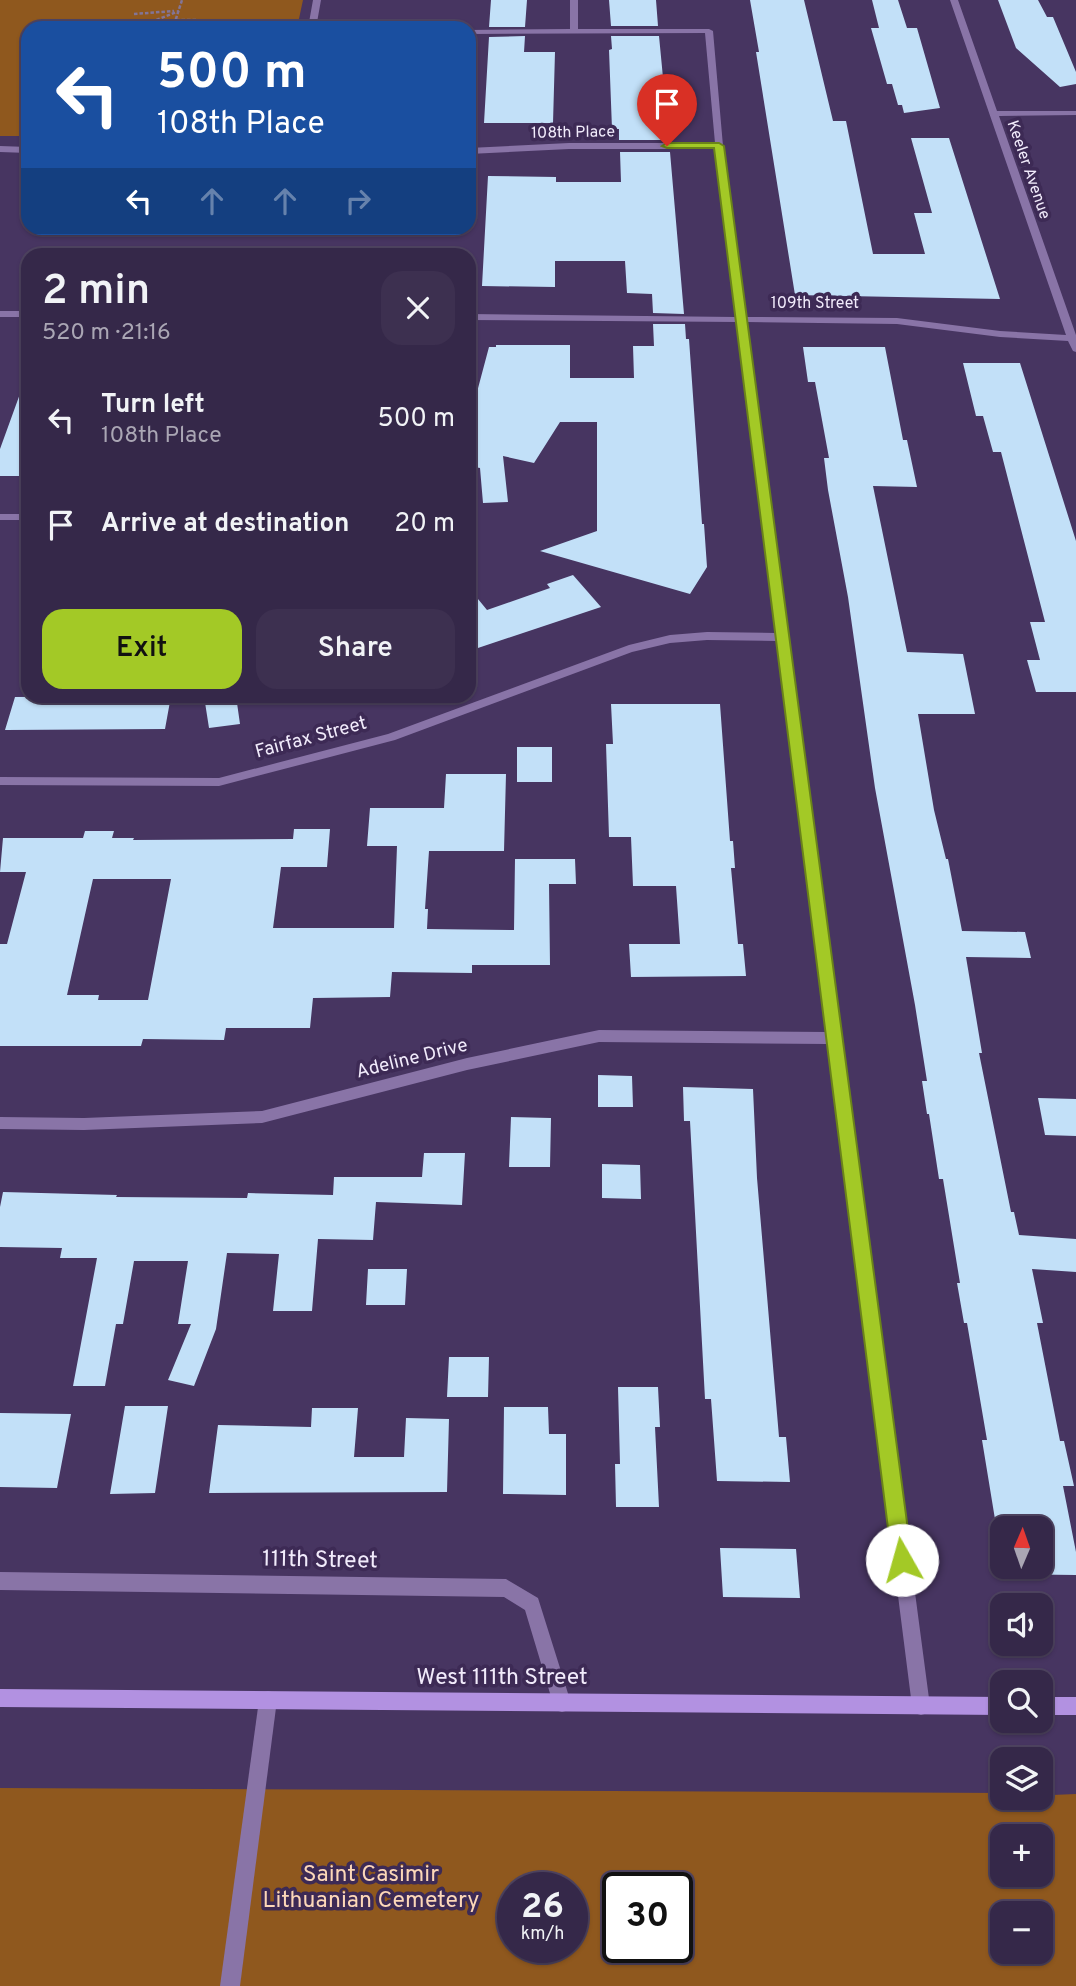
<!DOCTYPE html>
<html lang="en">
<head>
<meta charset="utf-8">
<style>
	body { margin:0; font-family:Overpass,sans-serif; background:#3d3050; color:#f1f3f6; height:100vh; display:flex; flex-direction:column; font-size:26px; white-space:nowrap }
	* { box-sizing:border-box; margin:0 }
	p { font-size:23px; color:#aaa6b4 }
	.icon { flex:none; width:38px; height:38px; fill:none; stroke:currentColor; stroke-width:2; stroke-linecap:round; stroke-linejoin:round }
	.map { position:relative; flex:1; overflow:hidden }
	.side { position:absolute; left:21px; top:248px; width:455px; height:455px; display:flex; flex-direction:column; background:#352849; border-radius:21px; box-shadow:0 2px 5px #0004,0 0 0 2px #4f4461 }
	.side>* { flex:none }
	.top-card { position:absolute; left:21px; top:21px; width:455px; height:214px; border-radius:21px; box-shadow:0 2px 5px #0004,0 0 0 2px #4f4461; background:#1a4fa0; color:#fff; overflow:hidden }
	.needle { width:46px; rotate:2deg }
	.controls { position:absolute; left:990px; top:1516px; display:grid; gap:14px }
	.controls a { display:grid; place-items:center; width:63px; height:63px; border-radius:14px; background:#352849; box-shadow:0 2px 5px #0004,0 0 0 2px #4f4461; font-size:35px }
	.speed { position:absolute; left:497px; top:1872px; display:flex; gap:14px; font-size:35px; font-weight:700; text-align:center }
	.speed>* { display:grid; place-content:center; width:91px; height:91px; border-radius:50%; background:#352849; box-shadow:0 2px 5px #0004,0 0 0 2px #4f4461; line-height:1 }
	.speed small { font-size:18px; font-weight:400 }
	.speed .limit { border:4px solid #111; border-radius:10px; background:#fff; color:#111 }
	.pin { position:absolute; display:grid; place-items:center; width:60px; height:60px; color:#fff; margin:-72px -30px; border-radius:50% 50% 50% 0; rotate:-45deg; box-shadow:0 0 7px #0007 }
	.pin .icon { rotate:45deg }
	.me { position:absolute; width:77px; margin:-38px; rotate:353deg; stroke-linejoin:round; filter:drop-shadow(0 0 5px #0008) }
	.turn { display:flex; align-items:center; gap:24px; height:147px; padding:0 21px; font-size:32px }
	.turn .icon { width:91px; height:91px; stroke-width:2.5 }
	.turn b { display:block; font-size:49px; line-height:60px }
	.lanes { display:flex; align-items:center; height:66px; padding:0 21px; background:#0003; justify-content:center; gap:35px; direction:ltr }
	.lanes .off { opacity:.35 }
	.round { display:grid; place-items:center; flex:none; width:74px; height:74px; border-radius:21px; background:#3d3050 }
	.headline { display:flex; align-items:center; justify-content:space-between; height:119px; padding:0 21px }
	h1 { font-size:42px; font-weight:600; line-height:52px }
	.button { display:flex; gap:14px; margin-top:auto; padding:14px 21px }
	.button a { flex:1; height:80px; border-radius:21px; background:#a3c926; color:#111; font-size:28px; font-weight:600; line-height:80px; text-align:center }
	.button a+a { background:#3d3050; color:#f1f3f6 }
	ul { padding:0; list-style:none }
	li { display:flex; align-items:center; gap:21px; height:105px; padding:0 21px }
	li div { flex:1 }
	li b { display:block; font-size:26px }
	li em { font-style:normal }
	.map>svg:first-child { display:block }
</style>
</head>
<body>
<div class="map">
<svg width="1076" height="1986" viewBox="0 0 1076 1986">
	<rect width="100%" height="100%" fill="#473561"/>
	<path fill="#8f581e" fill-rule="evenodd" d="M 0,0 L 303,0 L 297,28 L 28,28 L 28,119 L 21,136 L 0,136 Z
		M 0,1788 L 1003,1793 L 1003,1797 L 1076,1794 L 1076,1986 L 0,1986 ZM 1003,1836 L 1041,1836 L 1041,1874 L 1003,1874 ZM 513,1888 L 572,1888 L 572,1948 L 513,1948 ZM 618,1888 L 677,1888 L 677,1948 L 618,1948 ZM 1003,1913 L 1041,1913 L 1041,1951 L 1003,1951 Z"/>
	<path fill="#c2e0f8" fill-rule="evenodd" d="M 491,0 L 527,0 L 525,27 L 489,27 Z
		M 609,0 L 656,0 L 658,26 L 611,26 Z
		M 750,0 L 804,0 L 833,121 L 846,121 L 873,254 L 925,254 L 914,213 L 932,213 L 911,138 L 949,138 L 1000,299 L 795,295 L 756,52 L 759,52 Z
		M 872,0 L 898,0 L 907,28 L 917,28 L 940,108 L 904,113 L 902,105 L 898,105 L 892,84 L 887,84 L 871,28 L 879,28 Z
		M 998,0 L 1038,0 L 1047,17 L 1053,17 L 1076,72 L 1076,84 L 1060,87 L 1016,48 Z
		M 525,36 L 524,52 L 555,52 L 553,123 L 484,123 L 489,37 Z
		M 611,36 L 659,36 L 669,140 L 619,140 L 619,129 L 612,129 L 609,50 L 612,49 Z
		M 620,152 L 670,152 L 684,314 L 653,313 L 652,294 L 627,293 L 625,261 L 555,261 L 555,287 L 482,286 L 488,176 L 556,177 L 556,182 L 621,182 Z
		M 653,324 L 685,324 L 686,339 L 689,339 L 702,524 L 704,524 L 707,567 L 690,594 L 540,551 L 597,531 L 597,422 L 560,422 L 534,463 L 503,456 L 508,502 L 483,503 L 480,468 L 469,466 L 469,422 L 489,347 L 496,347 L 496,345 L 570,345 L 570,378 L 634,378 L 633,346 L 654,346 Z
		M 803,347 L 885,347 L 903,440 L 907,440 L 917,487 L 873,486 L 907,652 L 963,654 L 975,714 L 918,714 L 934,810 L 946,859 L 948,859 L 962,931 L 1025,932 L 1031,958 L 966,957 L 982,1053 L 979,1053 L 1011,1212 L 1014,1212 L 1019,1235 L 1076,1239 L 1076,1272 L 1032,1269 L 1043,1323 L 1037,1323 L 1060,1441 L 1064,1441 L 1074,1486 L 1063,1486 L 1076,1552 L 1076,1575 L 1004,1574 L 982,1440 L 987,1440 L 967,1323 L 964,1323 L 957,1283 L 960,1283 L 943,1179 L 939,1179 L 929,1114 L 927,1114 L 922,1081 L 927,1081 L 915,1005 L 875,788 L 848,597 L 828,490 L 824,458 L 829,458 L 815,382 L 808,382 ZM 1003,1528 L 1041,1528 L 1041,1566 L 1003,1566 Z
		M 963,363 L 1020,363 L 1076,541 L 1076,692 L 1036,692 L 1027,660 L 1040,660 L 1030,622 L 1045,622 L 1001,452 L 993,452 L 983,416 L 976,416 Z
		M 25,380 L 28,381 L 28,476 L 0,476 L 0,449 Z
		M 573,575 L 601,607 L 469,651 L 469,588 L 487,610 L 550,588 L 547,584 Z
		M 171,696 L 165,729 L 5,730 L 15,697 Z
		M 204,696 L 236,696 L 240,724 L 209,728 Z
		M 611,704 L 720,704 L 730,841 L 733,841 L 735,868 L 731,868 L 738,944 L 743,944 L 746,976 L 631,977 L 629,944 L 680,944 L 676,886 L 633,886 L 631,837 L 609,837 L 606,744 L 613,744 Z
		M 517,747 L 552,747 L 552,782 L 517,782 Z
		M 446,774 L 506,774 L 504,851 L 429,851 L 425,909 L 428,909 L 427,929 L 514,930 L 515,859 L 575,859 L 576,884 L 549,884 L 550,965 L 472,965 L 472,973 L 392,972 L 390,997 L 313,998 L 310,1028 L 226,1028 L 224,1040 L 143,1039 L 141,1046 L 0,1046 L 0,944 L 7,944 L 26,872 L 0,872 L 3,838 L 83,838 L 85,831 L 114,831 L 112,838 L 134,838 L 133,840 L 293,839 L 294,829 L 330,829 L 327,867 L 281,867 L 273,928 L 394,928 L 397,846 L 367,846 L 370,808 L 444,808 ZM 93,879 L 171,879 L 148,1000 L 98,1000 L 99,995 L 67,995 Z
		M 598,1075 L 632,1076 L 633,1107 L 598,1107 Z
		M 683,1087 L 753,1089 L 757,1178 L 779,1437 L 786,1437 L 790,1482 L 717,1481 L 711,1399 L 705,1399 L 690,1121 L 684,1121 Z
		M 1038,1098 L 1076,1099 L 1076,1136 L 1045,1135 Z
		M 511,1117 L 551,1118 L 550,1167 L 509,1167 Z
		M 424,1153 L 465,1153 L 462,1205 L 376,1202 L 373,1240 L 318,1239 L 312,1311 L 273,1311 L 279,1254 L 227,1253 L 216,1329 L 194,1386 L 168,1380 L 191,1324 L 178,1324 L 188,1261 L 134,1261 L 123,1324 L 116,1324 L 105,1386 L 73,1386 L 97,1258 L 60,1258 L 62,1248 L 0,1247 L 0,1207 L 3,1192 L 117,1195 L 116,1197 L 247,1198 L 248,1193 L 333,1195 L 334,1177 L 422,1177 Z
		M 602,1164 L 640,1165 L 641,1199 L 602,1198 Z
		M 368,1269 L 407,1269 L 405,1305 L 366,1305 Z
		M 449,1357 L 489,1357 L 488,1397 L 447,1397 Z
		M 618,1387 L 658,1387 L 660,1427 L 655,1427 L 659,1507 L 616,1507 L 615,1464 L 620,1464 Z
		M 125,1406 L 168,1406 L 155,1493 L 110,1494 Z
		M 504,1407 L 548,1407 L 549,1434 L 566,1434 L 566,1495 L 503,1494 Z
		M 312,1408 L 358,1408 L 354,1457 L 404,1457 L 406,1418 L 449,1419 L 447,1492 L 209,1493 L 218,1425 L 311,1427 Z
		M 0,1413 L 71,1414 L 57,1488 L 0,1487 Z
		M 720,1548 L 796,1549 L 800,1598 L 723,1597 Z"/>
	<g fill="none" stroke-linecap="round" stroke-linejoin="round">
		<path stroke="#837597" stroke-width="2.5" stroke-dasharray="3.5 2" stroke-linecap="butt" d="M 134,14 L 174,11
			M 176,20 L 198,20
			M 69,28 L 70,24
			M 136,28 L 179,11
			M 170,28 L 174,25 L 182,0"/>
		<path fill="#8974a7" fill-rule="evenodd" d="M 268,1691 L 275,1693 L 277,1700 L 240,1986 L 220,1986 L 259,1700 L 261,1693 Z"/>
		<path fill="#8974a7" fill-rule="evenodd" d="M 313,0 L 321,0 L 316,28 L 308,28 Z
			M 570,0 L 578,0 L 578,29 L 709,29 L 713,31 L 723,146 L 746,317 L 897,318 L 1000,331 L 1066,335 L 950,0 L 958,0 L 997,111 L 1076,111 L 1076,115 L 999,116 L 1076,335 L 1076,352 L 1073,351 L 1068,341 L 1000,337 L 897,324 L 747,322 L 930,1706 L 928,1713 L 921,1715 L 914,1713 L 912,1706 L 828,1044 L 599,1042 L 467,1070 L 262,1123 L 84,1130 L 0,1129 L 0,1117 L 84,1118 L 262,1111 L 467,1058 L 599,1030 L 827,1032 L 777,641 L 707,640 L 670,643 L 632,652 L 395,740 L 219,786 L 0,785 L 0,777 L 219,778 L 388,734 L 629,645 L 670,635 L 707,632 L 776,633 L 737,322 L 469,320 L 469,314 L 736,317 L 715,149 L 569,149 L 469,154 L 469,148 L 569,143 L 715,143 L 705,33 L 469,34 L 469,30 L 570,29 Z
			M 0,146 L 28,147 L 28,153 L 0,152 Z
			M 0,311 L 28,311 L 28,317 L 0,317 Z
			M 0,514 L 28,514 L 28,520 L 0,520 Z
			M 0,1572 L 506,1579 L 538,1598 L 571,1703 L 569,1710 L 562,1712 L 555,1710 L 525,1610 L 504,1597 L 0,1590 Z"/>
		<path fill="#b291e1" fill-rule="evenodd" d="M 0,1689 L 1003,1697 L 1003,1715 L 0,1707 Z
			M 1041,1697 L 1076,1697 L 1076,1715 L 1041,1715 Z"/>
	</g>
	<path fill="#a3c926" stroke="#6a8319" stroke-width="2" d="M 719,143 L 724,146 L 912,1560 L 909,1567 L 902,1570 L 895,1567 L 892,1560 L 714,148 L 667,148 L 662,146 L 667,143 Z"/>
	<g text-anchor="middle" dominant-baseline="central" stroke-width="7" stroke-linejoin="round" paint-order="stroke">
		<g font-size="16" fill="#f1ebfb" stroke="#3d2a55">
			<text transform="translate(573 133) rotate(-1)">108th Place</text>
			<text transform="translate(1028 170) rotate(71)">Keeler Avenue</text>
			<text x="815" y="304">109th Street</text>
		</g>
		<g font-size="19" fill="#f1ebfb" stroke="#3d2a55">
			<text transform="translate(311 738) rotate(-15)">Fairfax Street</text>
			<text transform="translate(412 1059) rotate(-14)">Adeline Drive</text>
		</g>
		<g font-size="23" fill="#f1ebfb" stroke="#3d2a55">
			<text transform="translate(320 1561) rotate(1)">111th Street</text>
			<text x="502" y="1678">West 111th Street</text>
		</g>
		<g font-size="23" fill="#fcd7b8" stroke="#3d2a55">
			<text x="371" y="1875">Saint Casimir<tspan x="371" dy="26">Lithuanian Cemetery</tspan></text>
		</g>
	</g>
</svg>
<div class="controls">
<a><svg class="needle" viewBox="-14 -14 28 28"><path d="M0-13l5 13h-10z" fill="#e53935"/><path d="M0 13l5-13h-10z" fill="#aaa6b4"/></svg></a>
<a><svg class="icon" aria-label="sound" viewBox="0 0 24 24"><path d="M4 9h4l5-4v14l-5-4H4zM17 9q2 3 0 6"/></svg></a>
<a><svg class="icon" aria-label="search" viewBox="0 0 24 24"><circle cx="10" cy="10" r="6"/><path d="M15 15l6 6"/></svg></a>
<a><svg class="icon" aria-label="layers" viewBox="0 0 24 24"><path d="M12 4l9 5-9 5-9-5zM3 14l9 5 9-5"/></svg></a>
<a>+</a>
<a>−</a>
</div>
<div class="speed"><div>26<small>km/h</small></div><div class="limit">30</div></div>
<div class="pin" style="left:667px;top:146px;background:#d93025"><svg class="icon" aria-label="arrive" viewBox="0 0 24 24"><path d="M6 21V4h12l-3 4 3 4H6"/></svg></div>
<svg class="me" style="left:902px;top:1560px" viewBox="-20 -20 40 40"><circle r="19" fill="#fff"/><path d="M0-13L10 11 0 6-10 11z" fill="#a3c926"/></svg>
<div class="top-card">
<div class="turn"><svg class="icon" aria-label="left" viewBox="0 0 24 24"><path d="M17 20v-9H6M10 6l-5 5 5 5"/></svg><div><b>500 m</b>108th Place</div></div>
<div class="lanes"><svg class="icon" aria-label="left" viewBox="0 0 24 24"><path d="M17 20v-9H6M10 6l-5 5 5 5"/></svg><svg class="icon off" aria-label="ahead" viewBox="0 0 24 24"><path d="M12 20V5M6 11l6-6 6 6"/></svg><svg class="icon off" aria-label="ahead" viewBox="0 0 24 24"><path d="M12 20V5M6 11l6-6 6 6"/></svg><svg class="icon off" aria-label="right" viewBox="0 0 24 24"><path d="M7 20v-9h11M14 6l5 5-5 5"/></svg></div>
</div>
<section class="side">
<div class="headline"><div><h1>2 min</h1><p>520 m · 21:16</p></div><a class="round"><svg class="icon" aria-label="close" viewBox="0 0 24 24"><path d="M6 6l12 12M18 6L6 18"/></svg></a></div>
<ul>
<li><svg class="icon" aria-label="left" viewBox="0 0 24 24"><path d="M17 20v-9H6M10 6l-5 5 5 5"/></svg><div><b>Turn left</b><p>108th Place</p></div><em>500 m</em></li>
<li><svg class="icon" aria-label="arrive" viewBox="0 0 24 24"><path d="M6 21V4h12l-3 4 3 4H6"/></svg><div><b>Arrive at destination</b></div><em>20 m</em></li>
</ul>
<div class="button"><a>Exit</a><a>Share</a></div>
</section>
</div>
</body>
</html>
